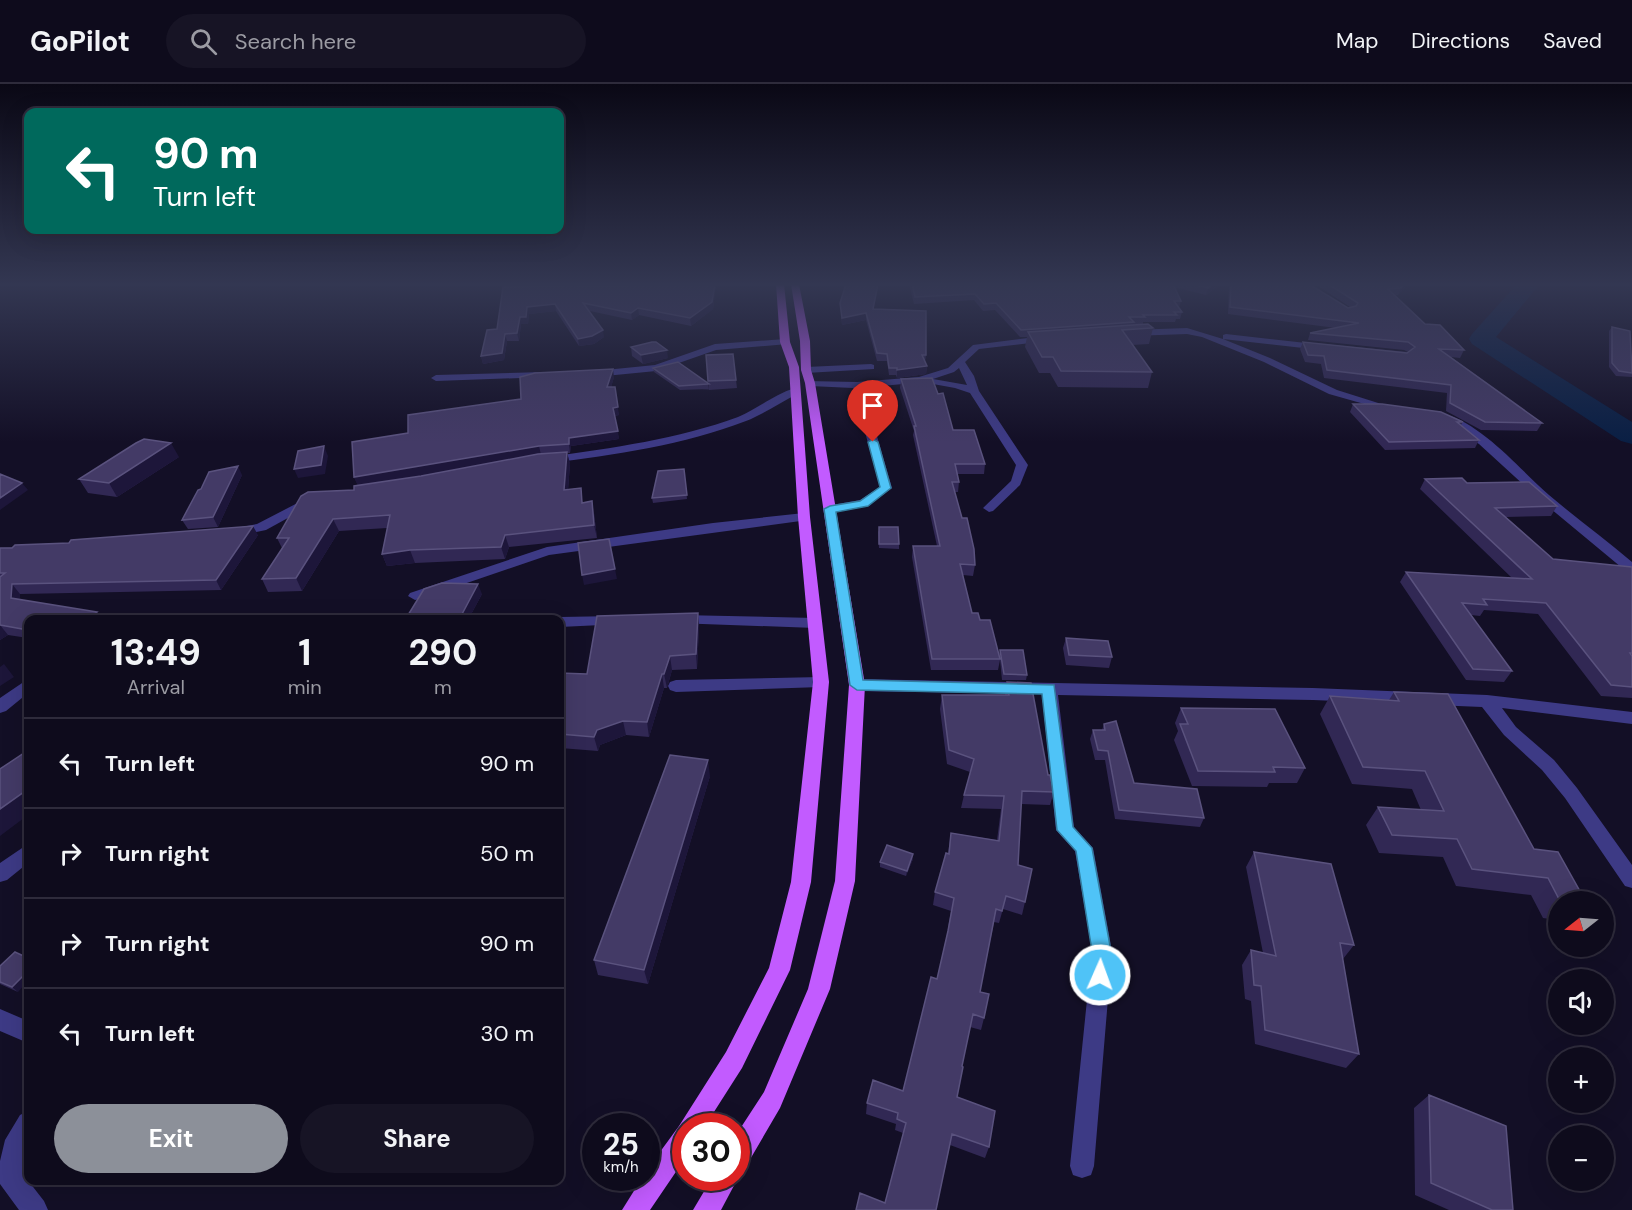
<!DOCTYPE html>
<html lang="en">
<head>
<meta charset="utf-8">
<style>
	body { margin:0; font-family:"DM Sans",sans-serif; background:#171425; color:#f1f3f6; height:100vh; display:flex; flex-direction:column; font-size:22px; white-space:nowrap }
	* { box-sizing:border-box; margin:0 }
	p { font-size:20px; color:#9b9ba3 }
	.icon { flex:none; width:33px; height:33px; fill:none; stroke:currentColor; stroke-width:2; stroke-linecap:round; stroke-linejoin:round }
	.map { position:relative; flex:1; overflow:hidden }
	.drawer { position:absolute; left:24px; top:531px; width:540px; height:570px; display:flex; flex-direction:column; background:#0e0b1c; border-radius:12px; box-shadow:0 6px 24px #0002,0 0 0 2px #2e2b3b }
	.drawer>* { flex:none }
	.guide { position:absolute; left:24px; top:24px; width:540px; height:126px; border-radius:12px; box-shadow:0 6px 24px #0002,0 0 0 2px #2e2b3b; background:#00695c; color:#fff; overflow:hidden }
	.needle { width:39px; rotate:253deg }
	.tools { position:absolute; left:1548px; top:807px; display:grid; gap:12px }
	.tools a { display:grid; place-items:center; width:66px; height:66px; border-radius:50%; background:#0e0b1c; box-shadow:0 6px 24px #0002,0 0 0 2px #2e2b3b; font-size:30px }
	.speed { position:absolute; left:582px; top:1029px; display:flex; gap:12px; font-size:30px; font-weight:700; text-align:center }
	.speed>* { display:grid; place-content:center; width:78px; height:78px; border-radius:50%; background:#0e0b1c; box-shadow:0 6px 24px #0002,0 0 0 2px #2e2b3b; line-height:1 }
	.speed small { font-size:15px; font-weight:400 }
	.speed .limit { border:9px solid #d22; background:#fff; color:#111 }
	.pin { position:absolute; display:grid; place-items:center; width:51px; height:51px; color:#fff; margin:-62px -26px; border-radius:50% 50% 50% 0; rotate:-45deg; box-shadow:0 0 6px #0007 }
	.pin .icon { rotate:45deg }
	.me { position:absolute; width:66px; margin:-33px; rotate:2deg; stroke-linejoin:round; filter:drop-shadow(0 0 4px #0008) }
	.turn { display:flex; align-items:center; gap:21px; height:126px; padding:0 30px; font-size:27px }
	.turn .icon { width:78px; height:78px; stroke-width:2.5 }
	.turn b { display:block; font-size:42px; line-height:51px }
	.eta { display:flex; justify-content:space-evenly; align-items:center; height:102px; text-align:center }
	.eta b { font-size:36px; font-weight:700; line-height:42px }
	.cta { display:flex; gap:12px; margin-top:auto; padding:12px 30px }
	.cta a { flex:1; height:69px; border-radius:36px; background:#8c9099; color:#fff; font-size:24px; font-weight:700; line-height:69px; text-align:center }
	.cta a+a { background:#171425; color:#f1f3f6 }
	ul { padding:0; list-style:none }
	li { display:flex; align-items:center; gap:18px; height:90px; padding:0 30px; border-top:2px solid #2e2b3b }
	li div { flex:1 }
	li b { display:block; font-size:22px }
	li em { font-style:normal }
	header { display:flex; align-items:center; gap:36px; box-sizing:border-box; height:84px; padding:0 30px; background:#0e0b1c; border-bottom:2px solid #2e2b3b }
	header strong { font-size:28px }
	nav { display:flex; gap:33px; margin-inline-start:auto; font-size:21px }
	.search { width:420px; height:54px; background:#171425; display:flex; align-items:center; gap:15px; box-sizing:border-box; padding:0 21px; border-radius:33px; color:#9b9ba3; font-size:22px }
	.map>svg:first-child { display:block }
</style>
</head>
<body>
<header>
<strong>GoPilot</strong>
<div class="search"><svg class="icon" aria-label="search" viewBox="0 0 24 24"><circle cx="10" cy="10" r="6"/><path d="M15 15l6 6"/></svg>Search here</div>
<nav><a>Map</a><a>Directions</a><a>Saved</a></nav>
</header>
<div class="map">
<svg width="1632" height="1126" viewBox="0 0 1632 1126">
	<rect width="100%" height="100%" fill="#130f26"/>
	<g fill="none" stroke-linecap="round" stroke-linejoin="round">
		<path fill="#0a1f44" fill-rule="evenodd" d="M 1517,200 L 1540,200 L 1496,253 L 1632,338 L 1632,360 L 1621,357 L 1472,260 L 1469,255 L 1472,250 Z"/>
		<path fill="#3d3a85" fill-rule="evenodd" d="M 1187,244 L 1223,255 L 1223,251 L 1226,250 L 1324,261 L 1324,265 L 1321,266 L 1223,255 L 1270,274 L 1337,306 L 1394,324 L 1389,327 L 1329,310 L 1264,278 L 1202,253 L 1187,250 L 1131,252 L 1126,249 L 1131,246 Z
			M 1044,252 L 1049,255 L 1047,257 L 979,265 L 965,278 L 974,292 L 979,307 L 1028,381 L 1020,401 L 993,427 L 989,428 L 983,424 L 1011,397 L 1016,381 L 970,309 L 955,304 L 922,298 L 863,304 L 892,404 L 868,422 L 826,428 L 824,425 L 826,422 L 860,416 L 880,403 L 853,304 L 810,302 L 806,301 L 806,297 L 857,298 L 919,293 L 948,284 L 973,261 ZM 959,284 L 967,301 L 933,295 L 954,288 Z
			M 785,255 L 790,258 L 788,260 L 716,266 L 656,287 L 595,293 L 590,290 L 595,287 L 655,281 L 715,260 Z
			M 871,280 L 874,281 L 874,285 L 806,289 L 801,286 L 806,283 Z
			M 544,288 L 547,289 L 547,293 L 436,297 L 431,294 L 436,291 Z
			M 795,304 L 799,305 L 799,309 C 781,318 764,330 746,337 C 684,361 615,371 549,379 L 543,376 L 549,373 C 612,364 678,355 738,333 C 757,325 775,310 795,304 Z
			M 1442,329 C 1484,341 1517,383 1549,411 C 1576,434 1605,455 1632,478 L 1632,489 L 1627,488 L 1539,415 L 1479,360 L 1438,334 L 1437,332 Z
			M 313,411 L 317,412 L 317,418 L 266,446 L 236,452 L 230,448 L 231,445 L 257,440 Z
			M 804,429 L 808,430 L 810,433 L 808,436 L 549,471 L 420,515 L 415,516 L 408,512 L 410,509 L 547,463 L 713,439 Z
			M 680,531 L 815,534 L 822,539 L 815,544 L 675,539 L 673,536 Z
			M 617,532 L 624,537 L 622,540 L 560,543 L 560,536 L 554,536 L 560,533 Z
			M 821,593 L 827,594 L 829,598 L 827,602 L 821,603 L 676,608 L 670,606 L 668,602 L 670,598 L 676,596 Z
			M 28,595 L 28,609 L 6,627 L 0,629 L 0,614 Z
			M 857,595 L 1313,604 L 1487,611 L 1632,628 L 1632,640 L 1502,624 L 1516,643 L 1554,676 L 1577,704 L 1632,781 L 1632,804 L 1625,802 L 1565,714 L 1542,686 L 1504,651 L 1482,623 L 1313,616 L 1058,611 L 1074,743 L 1093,764 L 1112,867 L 1094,1082 L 1091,1091 L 1082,1094 L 1073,1091 L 1070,1082 L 1092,867 L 1075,767 L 1056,746 L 1042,610 L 857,607 L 851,605 L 849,601 L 851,597 Z
			M 28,760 L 28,779 L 7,796 L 0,798 L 0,779 Z
			M 0,925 L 28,937 L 28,959 L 0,947 Z
			M 28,1027 L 28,1063 L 23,1090 L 44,1117 L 48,1126 L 19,1126 L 0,1100 L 0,1077 L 5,1056 L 20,1031 Z"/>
		<path fill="#c25bff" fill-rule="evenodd" d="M 776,200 L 784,200 L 790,258 L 799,283 L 810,433 L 829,598 L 811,798 L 790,886 L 742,984 L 705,1042 L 686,1042 L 686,1073 L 650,1126 L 622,1126 L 642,1094 L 646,1094 L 646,1087 L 679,1042 L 726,968 L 769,884 L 791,798 L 813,598 L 798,433 L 789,283 L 780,258 Z
			M 791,200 L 799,200 L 810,257 L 811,286 L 815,299 L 865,601 L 855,797 L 830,905 L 780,1024 L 745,1084 L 736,1087 L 736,1051 L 764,1008 L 808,905 L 835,797 L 849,601 L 805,299 L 801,286 L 800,257 Z
			M 736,1089 L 738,1094 L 721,1126 L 693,1126 L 712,1094 L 736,1094 Z"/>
	</g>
	<path fill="#312854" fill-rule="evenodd" d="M 564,200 L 582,200 L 582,202 L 628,202 L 629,200 L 716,200 L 713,225 L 691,242 L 639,231 L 632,236 L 590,227 L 604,253 L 594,260 L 579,262 L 556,227 L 529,230 L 528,240 L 521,240 L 519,257 L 507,257 L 504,276 L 483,280 L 481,272 L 497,245 L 564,202 Z
		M 909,200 L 1221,200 L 1206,211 L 1174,203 L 1181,217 L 1179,224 L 1182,228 L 1180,235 L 1176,235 L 1175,238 L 1143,238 L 1143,240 L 1134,240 L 1153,244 L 1149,260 L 1132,261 L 1152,288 L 1148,304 L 1058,303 L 1050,289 L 1039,289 L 1025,263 L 1027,253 L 1020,253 L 995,226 L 983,227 L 974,216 L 914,220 Z
		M 1229,200 L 1309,200 L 1348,224 L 1350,223 L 1315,200 L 1408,200 L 1398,211 L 1395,211 L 1425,240 L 1464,266 L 1460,274 L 1451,273 L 1542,339 L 1537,347 L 1481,346 L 1446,327 L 1447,309 L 1324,294 L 1321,280 L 1305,278 L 1300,265 L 1303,258 L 1408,268 L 1404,266 L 1308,256 L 1310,249 L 1336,244 L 1228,230 Z
		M 840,219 L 874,225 L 926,271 L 925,278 L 927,282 L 926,290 L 897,294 L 896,291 L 889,291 L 887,277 L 877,277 L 866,236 L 842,241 Z
		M 1612,243 L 1632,272 L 1632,293 L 1616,292 L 1609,283 L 1609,247 Z
		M 631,263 L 668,274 L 643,280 L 632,272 Z
		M 706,271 L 736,296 L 737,304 L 709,306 Z
		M 653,284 L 709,300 L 709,305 L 680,306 L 654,288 Z
		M 614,293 L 611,303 L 619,331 L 614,332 L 619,355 L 571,362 L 570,369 L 567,369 L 570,380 L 568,406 L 583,418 L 594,429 L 597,454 L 509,463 L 505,475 L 415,479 L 387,482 L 382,470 L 387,444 L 339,447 L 302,507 L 268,508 L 262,495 L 282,464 L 277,454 L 354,406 L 358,401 L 354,393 L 408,349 L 521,315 ZM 481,381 L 421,392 L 369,400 Z
		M 901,295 L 953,346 L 985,380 L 984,390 L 957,390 L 959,398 L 958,408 L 955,408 L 975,481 L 973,492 L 963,491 L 972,529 L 980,536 L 999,571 L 1000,566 L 1027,591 L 1026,596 L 1002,596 L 1000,576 L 998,586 L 931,586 L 912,473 L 913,462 L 937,462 L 913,351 L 914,347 L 900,304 Z
		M 1353,320 L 1463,338 L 1461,341 L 1479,356 L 1475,364 L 1385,366 L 1350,328 Z
		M 179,373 L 117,413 L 88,409 L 79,395 Z
		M 684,385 L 687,415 L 653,419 L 652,414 Z
		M 242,391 L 218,443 L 188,445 L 182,436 L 201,405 Z
		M 1425,395 L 1467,399 L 1557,422 L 1551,432 L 1506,433 L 1553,475 L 1632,483 L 1632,614 L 1601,612 L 1538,530 L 1484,526 L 1480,532 L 1471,531 L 1512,587 L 1504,598 L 1466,596 L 1400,498 L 1406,488 L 1512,494 L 1420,405 Z
		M 878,447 L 899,460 L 899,465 L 879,464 Z
		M 258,451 L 221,506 L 20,510 L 19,516 L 97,528 L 103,536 L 28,536 L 28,554 L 8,551 L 0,556 L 0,464 Z
		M 482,510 L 468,536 L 405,536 Z
		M 698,529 L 699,543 L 697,585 L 672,586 L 667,604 L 664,604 L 649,653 L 626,651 L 600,661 L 598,667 L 560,664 L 560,589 L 587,590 Z
		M 1066,554 L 1112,573 L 1109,584 L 1066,581 L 1063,564 Z
		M 1007,598 L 1048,691 L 1054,708 L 1050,721 L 1021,720 L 1018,781 L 1025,818 L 1022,831 L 1003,825 L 999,839 L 994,838 L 980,908 L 984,934 L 981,946 L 970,943 L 962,982 L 957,1013 L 989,1063 L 985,1074 L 950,1061 L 936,1126 L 856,1126 L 885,1119 L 903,1049 L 895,1046 L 896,1040 L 866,1030 L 867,1019 L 903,1007 L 937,895 L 947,850 L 951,827 L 933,821 L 935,808 L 948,769 L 951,749 L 997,756 L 1001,725 L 961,724 L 964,711 L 970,688 L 947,680 L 940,625 L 942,611 L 1005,611 Z
		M 1394,608 L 1534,765 L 1586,818 L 1558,818 L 1558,836 L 1543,834 L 1531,811 L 1456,802 L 1443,773 L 1379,769 L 1366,741 L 1378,723 L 1421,726 L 1412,705 L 1352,700 L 1320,630 L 1330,612 L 1389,616 Z
		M 1181,624 L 1305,684 L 1297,699 L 1269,699 L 1267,703 L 1192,702 L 1174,656 L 1178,647 L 1175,639 Z
		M 1104,640 L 1134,699 L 1204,734 L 1200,743 L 1115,735 L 1105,676 L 1095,676 L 1090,655 L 1093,646 L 1102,646 Z
		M 710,692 L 648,900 L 598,891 L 594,876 Z
		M 1254,768 L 1354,861 L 1343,875 L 1359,970 L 1346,984 L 1255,960 L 1251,917 L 1245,915 L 1242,881 L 1251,866 L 1263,869 L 1246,783 Z
		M 913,770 L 913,775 L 906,792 L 880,783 L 880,778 Z
		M 0,882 L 18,908 L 0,900 Z
		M 1429,1011 L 1513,1126 L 1449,1126 L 1415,1111 L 1414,1024 Z"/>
	<path fill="#1d163a" d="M 715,200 L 716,200 L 713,225 L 691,242 L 690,234 Z
		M 878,200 L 879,200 L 872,232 L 873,225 Z
		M 1213,200 L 1221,200 L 1206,211 L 1208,204 Z
		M 1405,200 L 1408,200 L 1398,211 L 1401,204 Z
		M 555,220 L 556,227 L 529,230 L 528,240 L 521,240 L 519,257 L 517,249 L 520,233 L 527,223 Z
		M 638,224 L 639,231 L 632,236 L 631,229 Z
		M 866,229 L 866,236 L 842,241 L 842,234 Z
		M 603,246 L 604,253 L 594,260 L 579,262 L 578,255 Z
		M 505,250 L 507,257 L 504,276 L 483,280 L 481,272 Z
		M 667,266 L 668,274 L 643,280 L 641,271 Z
		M 927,282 L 926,290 L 897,294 L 897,286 Z
		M 613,285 L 614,293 L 609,311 L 607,303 Z
		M 615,303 L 619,331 L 614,332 L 613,324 Z
		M 618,347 L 619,355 L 571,362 L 570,369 L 569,360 L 569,354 Z
		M 171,359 L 179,373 L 117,413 L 109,399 Z
		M 324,362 L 328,372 L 325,390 L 298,394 L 294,385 Z
		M 539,362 L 541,371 L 358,402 L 354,393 Z
		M 567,368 L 570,380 L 567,418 L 564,406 Z
		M 238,382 L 242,391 L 218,443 L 213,433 Z
		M 22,399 L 28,406 L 0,426 L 0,414 Z
		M 592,417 L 594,429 L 597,454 L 594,441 Z
		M 333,435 L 339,447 L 302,507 L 296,494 Z
		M 253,442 L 258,451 L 221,506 L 216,496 Z
		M 505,451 L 509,463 L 505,475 L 501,463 Z
		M 410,466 L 415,479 L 387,482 L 382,470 Z
		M 615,485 L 617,495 L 584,501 L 582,491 Z
		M 12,500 L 20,510 L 19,524 L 11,514 Z
		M 478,500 L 482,510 L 468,536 L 462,536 L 461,532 Z
		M 97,528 L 103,536 L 87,536 Z
		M 698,529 L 699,543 L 697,585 L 696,570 Z
		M 0,541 L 8,551 L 0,556 Z
		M 670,572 L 672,586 L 667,604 L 664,590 Z
		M 4,580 L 14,593 L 0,602 L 0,583 Z
		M 662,590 L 664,604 L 649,653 L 647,638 Z
		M 623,637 L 626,651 L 600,661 L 598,667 L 594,653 L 597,646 Z
		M 708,676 L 710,692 L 648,900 L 644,886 Z
		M 28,705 L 28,731 L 0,752 L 0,725 Z
		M 913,770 L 913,775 L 906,792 L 907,787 Z
		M 28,887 L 28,897 L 18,908 L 12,903 Z"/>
	<path fill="#433a66" stroke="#5a527e" stroke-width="1.5" d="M 564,200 L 578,200 L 578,202 L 628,202 L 629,200 L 715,200 L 712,218 L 690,234 L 638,224 L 631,229 L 583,219 L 603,246 L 592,252 L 578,255 L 555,220 L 527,223 L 526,233 L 520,233 L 517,249 L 505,250 L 502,269 L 481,272 L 487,246 L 497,245 L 503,203 L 564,202 Z
		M 846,200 L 878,200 L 873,225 L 926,227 L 926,271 L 922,271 L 927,282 L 897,286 L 897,284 L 889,284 L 887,270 L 877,269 L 866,229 L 842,234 L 840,219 Z
		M 912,200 L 1173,200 L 1181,217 L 1174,217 L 1182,228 L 1174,228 L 1177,231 L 1143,231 L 1145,233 L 1129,233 L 1134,238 L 1021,246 L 996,219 L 984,220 L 975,210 L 915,213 Z
		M 1193,200 L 1213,200 L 1208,204 Z
		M 1231,200 L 1309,200 L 1348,224 L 1356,222 L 1358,219 L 1328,200 L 1405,200 L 1401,204 L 1388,205 L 1425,240 L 1440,241 L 1464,266 L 1439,265 L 1542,339 L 1485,338 L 1450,319 L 1451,301 L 1327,286 L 1324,272 L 1308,271 L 1303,258 L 1407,269 L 1415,263 L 1408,258 L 1310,249 L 1359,239 L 1230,223 Z
		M 1148,240 L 1153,244 L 1122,246 L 1152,288 L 1061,287 L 1053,273 L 1042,273 L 1028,248 Z
		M 1612,243 L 1630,247 L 1632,289 L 1619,287 L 1612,279 Z
		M 652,258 L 656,258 L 667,266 L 641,271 L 631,263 Z
		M 733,270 L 736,296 L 708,297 L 706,271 Z
		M 678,278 L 709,300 L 679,302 L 653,284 Z
		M 613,285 L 607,303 L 615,303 L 618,323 L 613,324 L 618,347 L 569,354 L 569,360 L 539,362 L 354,393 L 352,358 L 408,349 L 408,331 L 521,315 L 520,293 L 535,289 Z
		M 932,294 L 938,310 L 943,309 L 953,346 L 974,346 L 985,380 L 955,380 L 959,398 L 952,398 L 962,434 L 967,434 L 974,465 L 975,481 L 960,480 L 972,529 L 978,529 L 980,536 L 990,536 L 1000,575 L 932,575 L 913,462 L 940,462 L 914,342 L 916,342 L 901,295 Z
		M 1353,320 L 1382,320 L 1441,328 L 1463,338 L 1457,338 L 1479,356 L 1389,358 Z
		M 144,355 L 171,359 L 109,399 L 79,395 L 136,359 Z
		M 324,362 L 321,381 L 294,385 L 298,367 Z
		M 567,368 L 564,406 L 581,404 L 582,419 L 592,417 L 594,441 L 505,451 L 501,463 L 410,466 L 382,470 L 390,431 L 333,435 L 296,494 L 262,495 L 289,454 L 277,454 L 301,412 L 308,408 L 354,406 L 354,402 L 421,392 L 538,370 Z
		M 238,382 L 213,433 L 182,436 L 198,406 L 201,405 L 209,388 Z
		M 684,385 L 687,411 L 652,414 L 658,387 Z
		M 0,390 L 22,399 L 0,414 Z
		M 1462,394 L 1467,399 L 1529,398 L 1557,422 L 1495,424 L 1553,475 L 1632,483 L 1632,569 L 1630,569 L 1632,572 L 1632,603 L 1611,601 L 1546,519 L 1483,515 L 1487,521 L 1462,519 L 1512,587 L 1473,585 L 1406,488 L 1532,495 L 1425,395 Z
		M 253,442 L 216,496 L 12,500 L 11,514 L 97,528 L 87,536 L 28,536 L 28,546 L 0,541 L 0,493 L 5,489 L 0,489 L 0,464 L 12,464 L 15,461 L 69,459 L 71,456 Z
		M 879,443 L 898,443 L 899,460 L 879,460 Z
		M 609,455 L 615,485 L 582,491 L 578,459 Z
		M 442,499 L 478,500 L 461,532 L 429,531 L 426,536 L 405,536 L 424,505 Z
		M 698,529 L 696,570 L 670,572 L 664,590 L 662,590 L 647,638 L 623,637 L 597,646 L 594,653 L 560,650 L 560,589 L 587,590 L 597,532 Z
		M 192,530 L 227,533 L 225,536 L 187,536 Z
		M 320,533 L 357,536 L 318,536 Z
		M 1066,554 L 1108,557 L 1112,573 L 1069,571 Z
		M 1000,566 L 1023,566 L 1027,591 L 1004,590 Z
		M 1007,598 L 1031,599 L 1048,691 L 1050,691 L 1054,708 L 1022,707 L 1018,781 L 1032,785 L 1025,818 L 1006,812 L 1002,827 L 996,825 L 980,908 L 989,910 L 984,934 L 973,930 L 962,982 L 963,983 L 957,1013 L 995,1027 L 989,1063 L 952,1050 L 936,1126 L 856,1126 L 860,1109 L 885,1119 L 906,1039 L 897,1035 L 898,1029 L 867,1019 L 873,996 L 903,1007 L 931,893 L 937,895 L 948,847 L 954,814 L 935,808 L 946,769 L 949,770 L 951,749 L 999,757 L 1004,712 L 964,711 L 974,675 L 949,666 L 942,611 L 1009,611 Z
		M 1394,608 L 1448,610 L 1534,765 L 1558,768 L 1586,818 L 1560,817 L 1548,794 L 1472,785 L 1457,755 L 1392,751 L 1378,723 L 1444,727 L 1425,687 L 1363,683 L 1330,612 L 1399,617 Z
		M 1181,624 L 1275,625 L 1305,684 L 1273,683 L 1275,688 L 1198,687 L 1180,640 L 1188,640 Z
		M 1116,637 L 1134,699 L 1197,705 L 1204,734 L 1119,726 L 1108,667 L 1098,666 L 1093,646 L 1105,646 L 1104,640 Z
		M 27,667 L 28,667 L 28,705 L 0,725 L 0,685 Z
		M 670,671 L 708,676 L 644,886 L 594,876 Z
		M 887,761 L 913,770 L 907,787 L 880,778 Z
		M 1254,768 L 1331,780 L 1354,861 L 1340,859 L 1359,970 L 1265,946 L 1261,902 L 1254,901 L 1251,866 L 1276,872 Z
		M 15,868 L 28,874 L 28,887 L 12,903 L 0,898 L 0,882 Z
		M 1429,1011 L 1506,1042 L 1513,1126 L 1492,1126 L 1431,1099 Z"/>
	<linearGradient id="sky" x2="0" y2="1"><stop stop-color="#0a0815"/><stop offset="0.56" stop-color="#333752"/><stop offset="1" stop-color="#333752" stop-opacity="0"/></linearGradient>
	<rect width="1632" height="358" fill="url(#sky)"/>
	<path fill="#4fc3f7" stroke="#337fa1" stroke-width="1.5" d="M 873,355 L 878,358 L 891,404 L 868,422 L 836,428 L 863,596 L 1054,601 L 1073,743 L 1092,764 L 1111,867 L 1106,897 L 1100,900 L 1093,897 L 1090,891 L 1092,867 L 1076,767 L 1057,746 L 1042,610 L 857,606 L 850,601 L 824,425 L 830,422 L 860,417 L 880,403 L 868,358 Z"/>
</svg>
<div class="tools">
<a><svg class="needle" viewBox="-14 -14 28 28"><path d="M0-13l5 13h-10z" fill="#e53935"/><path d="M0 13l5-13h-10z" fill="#9b9ba3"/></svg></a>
<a><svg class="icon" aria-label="sound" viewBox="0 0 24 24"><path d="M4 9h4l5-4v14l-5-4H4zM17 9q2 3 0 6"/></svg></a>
<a>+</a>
<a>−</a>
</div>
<div class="speed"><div>25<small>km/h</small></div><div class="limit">30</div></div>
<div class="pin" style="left:873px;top:358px;background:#d93025"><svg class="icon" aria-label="arrive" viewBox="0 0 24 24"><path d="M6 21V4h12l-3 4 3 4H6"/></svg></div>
<svg class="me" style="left:1100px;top:891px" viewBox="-20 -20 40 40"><circle r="17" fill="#4fc3f7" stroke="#fff" stroke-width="3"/><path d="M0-11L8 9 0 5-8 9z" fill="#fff"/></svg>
<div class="guide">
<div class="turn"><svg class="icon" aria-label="left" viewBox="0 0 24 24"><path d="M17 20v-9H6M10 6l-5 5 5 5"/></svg><div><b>90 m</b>Turn left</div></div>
</div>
<section class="drawer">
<div class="eta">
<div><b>13:49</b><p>Arrival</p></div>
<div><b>1</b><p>min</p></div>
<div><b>290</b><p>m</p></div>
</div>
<ul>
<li><svg class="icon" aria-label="left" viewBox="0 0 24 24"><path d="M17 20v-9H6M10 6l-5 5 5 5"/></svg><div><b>Turn left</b></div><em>90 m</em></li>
<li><svg class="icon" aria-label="right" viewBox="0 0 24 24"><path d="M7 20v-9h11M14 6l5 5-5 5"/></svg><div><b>Turn right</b></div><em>50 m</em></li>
<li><svg class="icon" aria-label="right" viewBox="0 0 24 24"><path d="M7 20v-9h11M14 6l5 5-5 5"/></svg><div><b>Turn right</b></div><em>90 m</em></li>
<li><svg class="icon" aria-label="left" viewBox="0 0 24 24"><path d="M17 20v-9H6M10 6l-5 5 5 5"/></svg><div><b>Turn left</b></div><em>30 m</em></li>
</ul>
<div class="cta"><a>Exit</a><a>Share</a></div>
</section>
</div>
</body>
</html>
